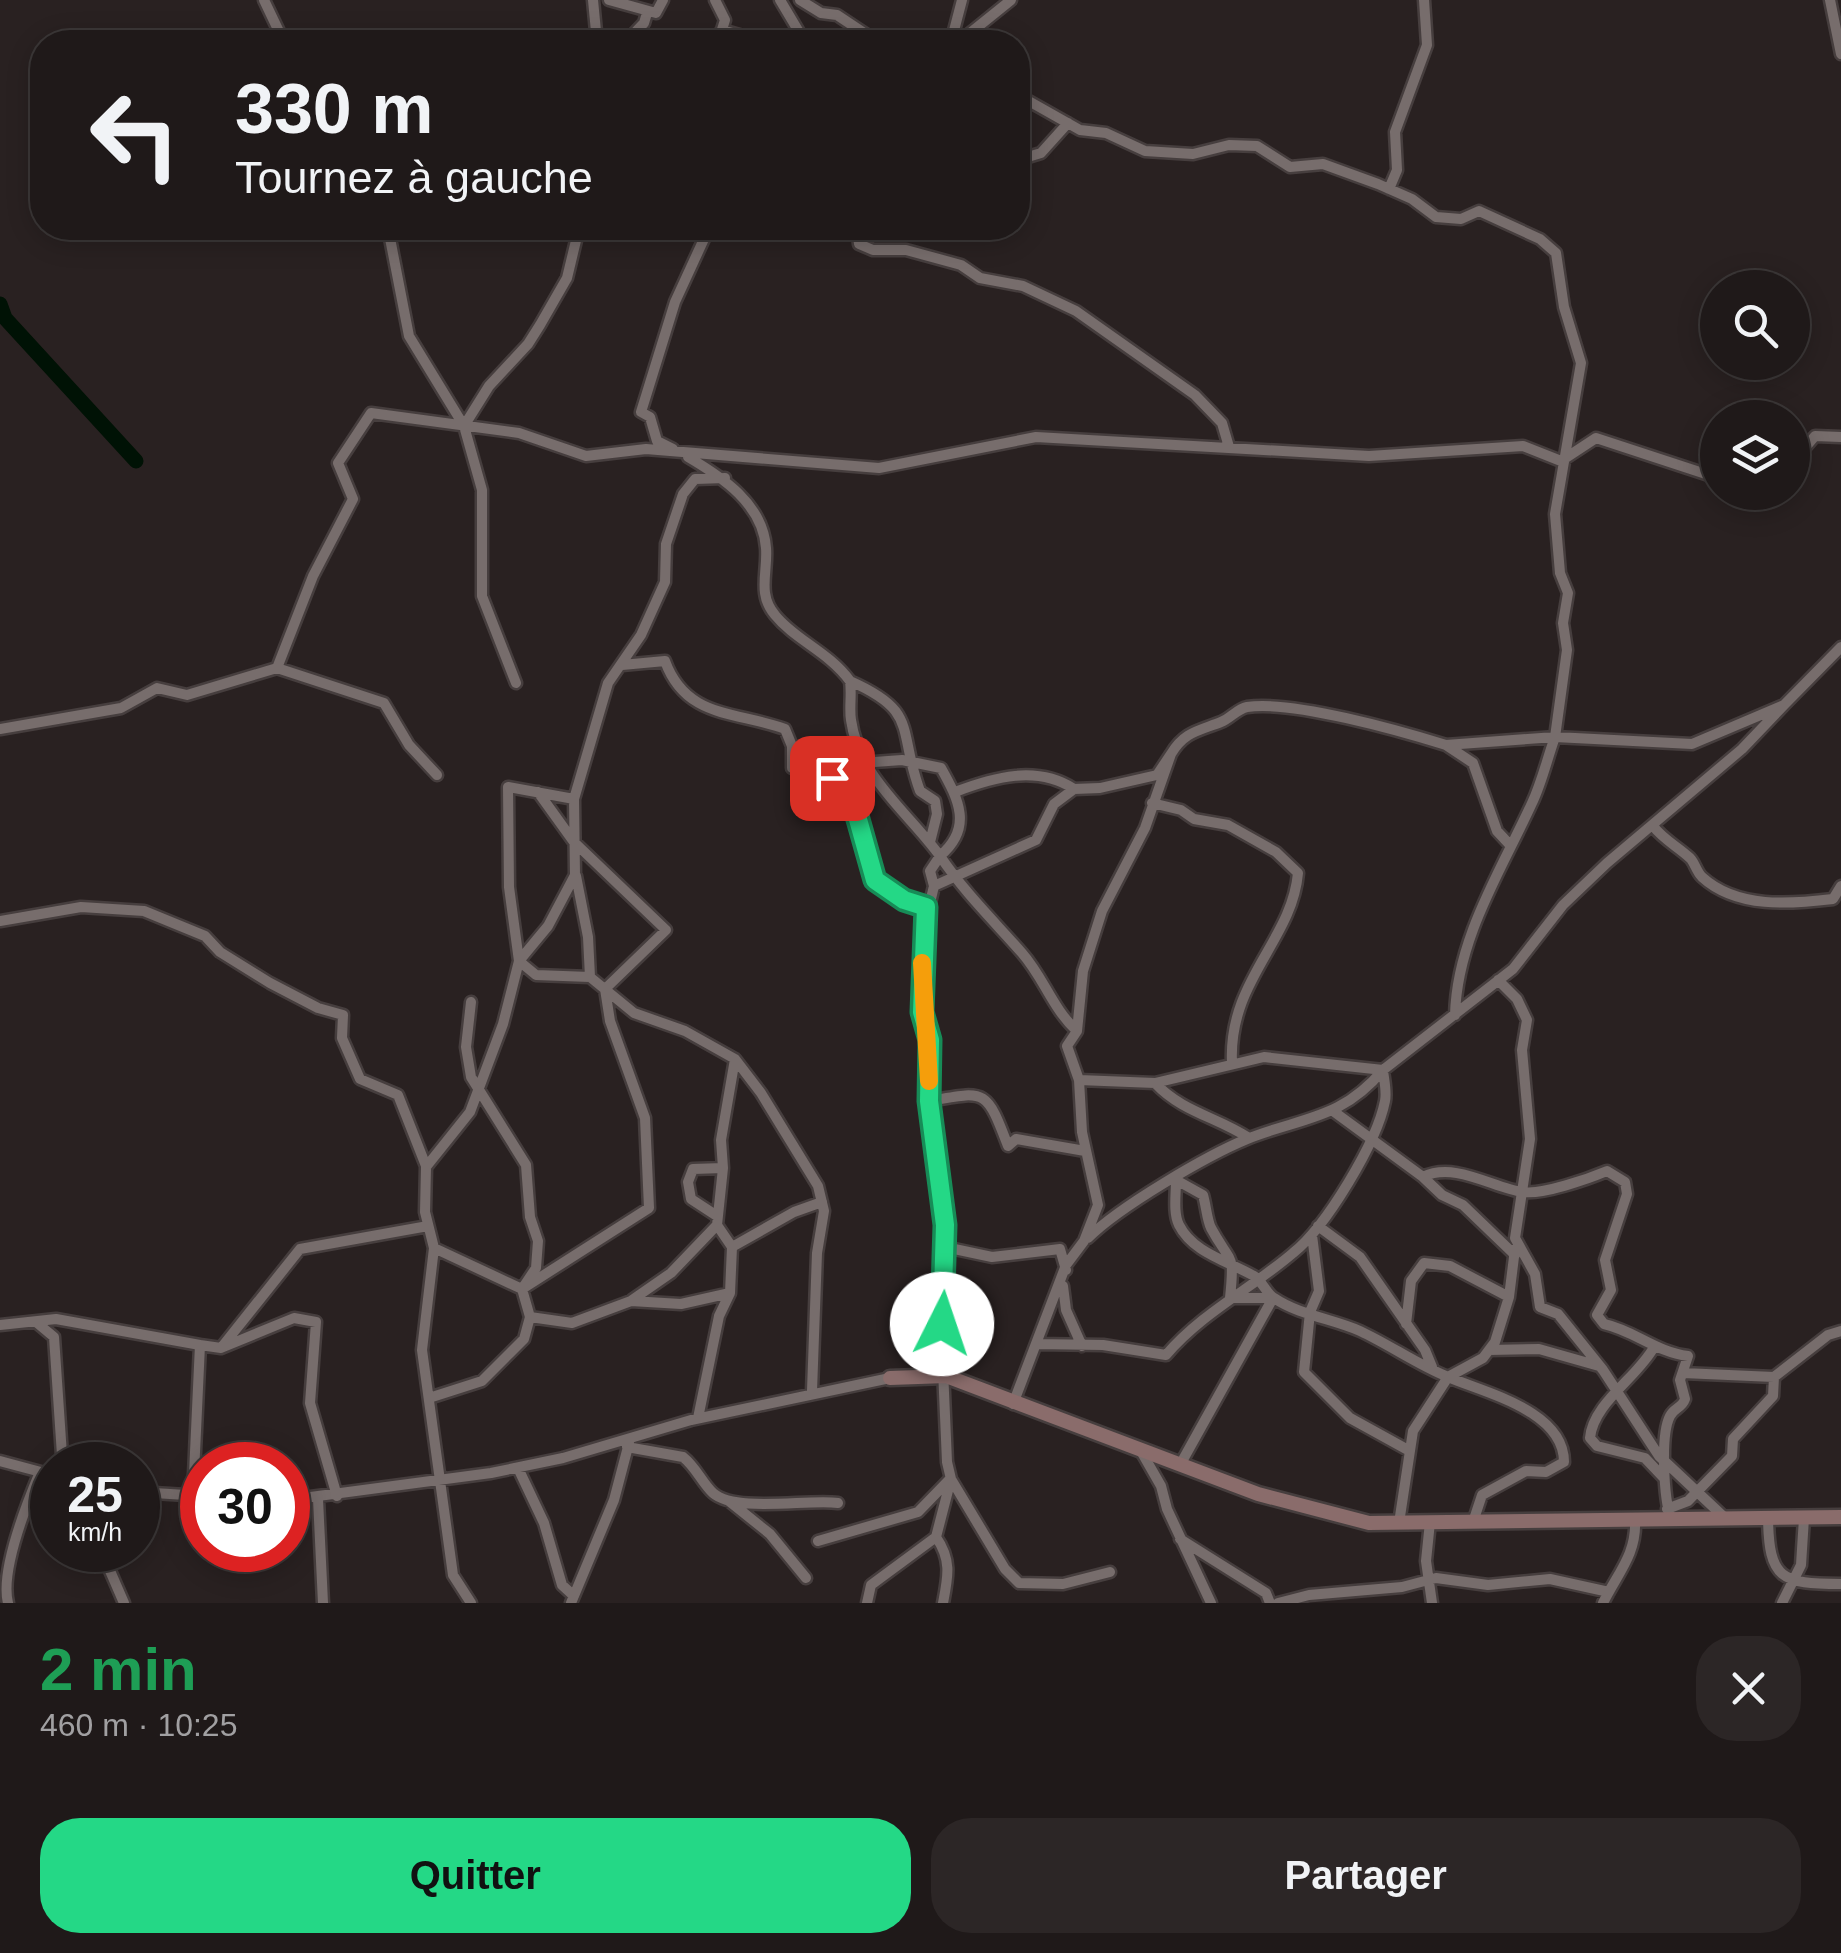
<!DOCTYPE html>
<html lang="fr">
<head>
<meta charset="utf-8">
<style>
	body { margin:0; font-family:Arial,sans-serif; background:#2c2626; color:#f1f3f6; height:100vh; display:flex; flex-direction:column; font-size:38px; white-space:nowrap }
	* { box-sizing:border-box; margin:0 }
	p { font-size:32px; color:#a1a0a2 }
	.icon { flex:none; width:55px; height:55px; fill:none; stroke:currentColor; stroke-width:2; stroke-linecap:round; stroke-linejoin:round }
	.map { position:relative; height:1603px; overflow:hidden }
	.side { display:flex; flex-direction:column; background:#1f1919; flex:1 }
	.side>* { flex:none }
	.banner { position:absolute; left:30px; top:30px; width:1000px; height:210px; border-radius:40px; box-shadow:0 5px 25px #0003,0 0 0 2px #3c3838; background:#1f1919; color:#f1f3f6; overflow:hidden }
	.controls { position:absolute; left:1700px; top:270px; display:grid; gap:20px }
	.controls a { display:grid; place-items:center; width:110px; height:110px; border-radius:50%; background:#1f1919; box-shadow:0 5px 25px #0003,0 0 0 2px #3c3838; font-size:50px }
	.speed { position:absolute; left:30px; top:1442px; display:flex; gap:20px; font-size:50px; font-weight:700; text-align:center }
	.speed>* { display:grid; place-content:center; width:130px; height:130px; border-radius:50%; background:#1f1919; box-shadow:0 5px 25px #0003,0 0 0 2px #3c3838; line-height:1 }
	.speed small { font-size:25px; font-weight:400 }
	.speed .limit { border:15px solid #d22; background:#fff; color:#111 }
	.pin { position:absolute; display:grid; place-items:center; width:85px; height:85px; color:#fff; margin:-42px; border-radius:20px; box-shadow:0 5px 15px #0006 }
	.me { position:absolute; width:110px; margin:-55px; rotate:4deg; stroke-linejoin:round; filter:drop-shadow(0 0 8px #0008) }
	.turn { display:flex; align-items:center; gap:35px; height:210px; padding:0 40px; font-size:45px }
	.turn .icon { width:130px; height:130px; stroke-width:2.5 }
	.turn b { display:block; font-size:70px; line-height:85px }
	.round { display:grid; place-items:center; flex:none; width:105px; height:105px; border-radius:40px; background:#2c2626 }
	.headline { display:flex; align-items:center; justify-content:space-between; height:170px; padding:0 40px }
	h1 { font-size:60px; font-weight:800; line-height:75px; color:#1e9e55 }
	.primary-button { display:flex; gap:20px; margin-top:auto; padding:20px 40px }
	.primary-button a { flex:1; height:115px; border-radius:40px; background:#24d886; color:#111; font-size:40px; font-weight:800; line-height:115px; text-align:center }
	.primary-button a+a { background:#2c2626; color:#f1f3f6 }
	.map>svg:first-child { display:block }
</style>
</head>
<body>
<div class="map">
<svg width="1841" height="1603" viewBox="0 0 1841 1603">
	<rect width="100%" height="100%" fill="#292121"/>
	<g fill="none" stroke-linecap="round" stroke-linejoin="round">
		<path stroke="#001205" stroke-width="15" d="M 0,304 L 5,318 L 136,461"/>
		<g stroke="#463e3e" stroke-width="15">
			<path id="street" d="M 264,0 L 284,42
				M 593,0 L 597,42
				M 609,0 L 656,13 L 663,0
				M 715,0 L 725,20 L 720,36
				M 780,0 L 805,42
				M 800,0 L 821,13 L 837,15 L 870,37 L 900,42
				M 1830,0 L 1841,54
				M 626,42 L 644,23 L 647,13
				M 628,42 L 715,39 L 722,30 L 764,42
				M 825,42 L 864,37
				M 951,42 L 962,0
				M 959,42 L 1011,0
				M 1018,95 L 1080,130 L 1106,133 L 1145,151 L 1193,154 L 1229,145 L 1257,146 L 1290,167 L 1323,164 L 1378,184 L 1412,199 L 1436,217 L 1461,219 L 1479,211 L 1540,239 L 1556,253 L 1564,307 L 1581,363 L 1555,514 L 1560,573 L 1568,593 L 1563,623 L 1567,650 L 1555,737 L 1446,745 L 1473,763 L 1497,831 L 1511,846
				M 1018,160 L 1041,153 L 1068,123
				M 1389,189 L 1397,170 L 1395,132 L 1427,45 L 1424,0
				M 388,228 L 409,336 L 464,426 L 482,490 L 482,596 L 516,683
				M 857,228 L 859,244 L 873,250 L 906,250 L 961,265 L 980,278 L 1023,286 L 1076,311 L 1195,395 L 1222,423 L 1229,447
				M 464,426 L 489,386 L 528,344 L 540,325 L 567,278 L 579,228
				M 673,449 L 657,441 L 650,417 L 641,412 L 675,302 L 709,228
				M 688,457 C 722,477 763,504 766,548 C 768,572 757,594 775,615 C 795,640 829,652 850,681 C 852,694 849,708 851,720 C 859,777 908,812 940,856 L 930,871 L 934,886 L 923,932 L 922,1012 L 930,1041 L 929,1101 L 945,1225 L 941,1323 L 947,1462 L 951,1479 L 1005,1569 L 1019,1583 L 1063,1584 L 1110,1572
				M 1792,463 L 1815,436 L 1841,437
				M 1766,492 L 1767,492
				M 622,665 L 665,661 C 686,719 736,711 785,729 L 792,746 L 792,768 L 902,760 L 941,768 C 959,800 973,828 940,856 C 965,893 993,920 1022,953 C 1044,978 1052,1008 1077,1031
				M 277,668 L 313,576 L 353,499 L 338,463 L 371,413 L 519,433 L 586,456 L 646,449 L 879,468 L 1036,437 L 1369,456 L 1523,446 L 1561,461 L 1596,438 L 1718,478
				M 850,681 C 920,712 897,729 920,791 L 935,801 L 937,814 L 930,842
				M 0,729 L 121,708 L 157,688 L 187,695 L 277,668 L 384,703 L 409,745 L 437,775
				M 1171,754 C 1184,732 1198,731 1221,722 C 1231,718 1237,709 1247,707 C 1292,700 1401,731 1446,745
				M 815,768 L 833,777 L 852,798 L 875,880 L 904,900 L 926,907
				M 955,792 C 994,777 1037,765 1074,789
				M 574,799 L 575,875 L 548,926 L 519,961 L 536,975 L 590,977 L 634,1013 L 685,1031 L 735,1059 L 761,1093 L 818,1186 L 824,1211 L 817,1253 L 812,1391
				M 1152,803 L 1181,810 L 1194,819 L 1228,825 L 1276,852 L 1298,873 C 1292,941 1228,980 1232,1063
				M 1653,826 C 1664,840 1677,846 1690,858 C 1695,863 1696,871 1702,877 C 1737,909 1791,904 1833,899 L 1841,886
				M 576,876 L 588,937 L 590,977
				M 934,886 L 1036,840 L 1054,804 L 1074,789 L 1100,788 L 1157,775 L 1171,754 L 1145,828 L 1102,911 L 1083,971 L 1077,1031 L 1067,1046 L 1079,1080
				M 0,921 L 81,907 L 144,911 L 205,936 L 220,952 L 270,983 L 318,1008 L 343,1015 L 342,1038 L 360,1079 L 398,1095 L 426,1166
				M 1498,980 L 1517,999 L 1527,1020 L 1522,1050 L 1530,1139 L 1515,1238 L 1535,1274 L 1540,1307 L 1558,1314 L 1603,1370 L 1659,1456 L 1725,1518
				M 471,1002 L 466,1047 L 471,1077 L 526,1165 L 530,1217 L 538,1241 L 536,1268 L 522,1289 L 530,1317
				M 1455,1015 C 1457,938 1501,871 1532,803 C 1542,782 1547,759 1555,737 L 1692,744 L 1784,705 L 1841,647
				M 1155,1083 C 1182,1112 1217,1117 1249,1138
				M 929,1101 C 986,1091 986,1088 1008,1146 L 1016,1139 L 1085,1151
				M 1333,1111 L 1423,1177
				M 717,1216 L 691,1199 L 688,1182 L 693,1169 L 723,1168
				M 1318,1226 L 1360,1257 L 1425,1350 L 1432,1367
				M 1312,1235 L 1319,1291 L 1310,1312 L 1304,1372 L 1350,1418 L 1408,1450
				M 732,1247 L 794,1212 L 822,1202
				M 945,1247 L 992,1257 L 1060,1249 L 1066,1270
				M 434,1248 L 522,1289 L 649,1208 L 645,1118 L 610,1021 L 605,989 L 666,930 L 574,842 L 538,792
				M 1515,1255 L 1463,1205 L 1442,1195 L 1423,1177 C 1455,1161 1495,1189 1523,1192 C 1542,1195 1588,1179 1607,1171 L 1625,1182 L 1627,1194 L 1605,1260 L 1611,1290 L 1597,1315 L 1604,1324 C 1635,1331 1656,1352 1688,1356 L 1680,1380 L 1685,1399 C 1682,1408 1674,1408 1670,1416 C 1660,1435 1664,1499 1671,1519
				M 1063,1286 L 1066,1310 L 1082,1346
				M 632,1300 L 671,1273 L 717,1225
				M 36,1322 L 54,1337 L 62,1455 L 68,1465
				M 1406,1324 L 1411,1281 L 1424,1263 L 1450,1266 L 1509,1297
				M 0,1325 L 56,1319 L 200,1345 L 193,1495
				M 1036,1344 L 1103,1345 L 1166,1355 C 1203,1312 1251,1289 1293,1253 C 1326,1227 1377,1142 1385,1101 C 1387,1092 1384,1080 1383,1070 C 1341,1120 1302,1117 1247,1139 C 1206,1156 1119,1207 1088,1238
				M 200,1345 L 221,1348 L 300,1249 L 428,1226
				M 1654,1347 C 1638,1377 1593,1403 1590,1438 L 1597,1446 L 1645,1458 L 1664,1478
				M 221,1348 L 294,1318 L 316,1322 L 310,1403 L 337,1496
				M 1489,1350 L 1539,1349 L 1599,1366
				M 1683,1373 L 1774,1377
				M 429,1398 L 482,1381 L 524,1339 L 530,1317 L 572,1323 L 631,1301 L 681,1304 L 730,1293 L 732,1247 L 717,1225 L 723,1168 L 721,1140 L 735,1059
				M 1013,1404 L 1066,1265 L 1084,1241 L 1098,1205 L 1082,1132 L 1079,1080 L 1155,1083 L 1264,1057 L 1383,1070 L 1513,969 L 1563,905 L 1607,863 L 1742,749 L 1784,705
				M 698,1418 L 719,1316 L 730,1293
				M 627,1447 L 683,1457 C 696,1467 702,1483 713,1493 C 736,1513 807,1499 838,1503
				M 1141,1451 L 1161,1486 L 1167,1509 L 1211,1603
				M 0,1461 L 52,1475
				M 1180,1465 L 1273,1298 L 1230,1298 C 1235,1251 1231,1265 1211,1228 C 1207,1220 1206,1205 1203,1195 L 1176,1180 C 1176,1194 1173,1213 1179,1225 C 1193,1253 1228,1261 1254,1276 C 1263,1282 1266,1293 1274,1298 C 1299,1315 1333,1319 1360,1331 C 1390,1345 1418,1365 1448,1377 C 1486,1393 1564,1411 1564,1462 L 1546,1472 L 1526,1471 L 1482,1495 L 1473,1522
				M 518,1468 L 544,1523 L 562,1585 L 574,1596
				M 138,1492 L 202,1496
				M 318,1499 L 323,1603
				M 288,1500 L 491,1473 L 563,1458 L 691,1420 L 890,1378
				M 729,1501 L 770,1534 L 806,1578
				M 1667,1509 L 1688,1501 L 1732,1456 L 1733,1439 L 1773,1396 L 1774,1377 L 1828,1335 L 1841,1331
				M 1768,1518 C 1769,1579 1781,1584 1841,1584
				M 1430,1522 L 1426,1561 L 1432,1603
				M 1399,1523 L 1413,1431 L 1448,1377 L 1483,1358 L 1495,1342 L 1509,1297 L 1515,1249
				M 936,1537 C 952,1560 948,1577 943,1603
				M 1180,1539 L 1266,1593 L 1270,1603
				M 818,1541 L 918,1512 L 950,1479
				M 101,1550 L 124,1603
				M 8,1603 C 0,1571 27,1503 40,1472
				M 471,1603 L 453,1575 L 422,1350 L 434,1248 L 425,1212 L 426,1167 L 470,1112 L 503,1024 L 519,961 L 509,887 L 508,787 L 574,799 L 608,683 L 641,635 L 665,582 L 666,544 L 683,494 L 695,479 L 725,478
				M 571,1603 L 614,1500 L 629,1443
				M 867,1603 L 871,1585 L 936,1537 L 951,1479
				M 1278,1603 L 1309,1595 L 1402,1587 L 1436,1578 L 1488,1585 L 1550,1579 L 1609,1592
				M 1603,1603 C 1617,1574 1637,1554 1635,1520
				M 1782,1603 L 1801,1565 L 1804,1518"/>
		</g>
		<g stroke="#463e3e" stroke-width="19">
			<path id="secondary" d="M 890,1378 L 946,1376 L 1258,1494 L 1369,1523 L 1841,1517"/>
		</g>
		<use href="#street" stroke="#776d6c" stroke-width="10"/>
		<use href="#secondary" stroke="#8a6c6b" stroke-width="14"/>
	</g>
	<g fill="none" stroke-linecap="round" stroke-linejoin="round">
		<g stroke="#178c57" stroke-width="25">
			<path id="route" d="M 832,778 L 852,798 L 875,880 L 904,900 L 926,907 L 922,1012 L 930,1040 L 929,1101 L 945,1225 L 942,1324"/>
		</g>
		<use href="#route" stroke="#24d886" stroke-width="18"/>
		<path stroke="#f59e0b" stroke-width="18" d="M 922,963 L 929,1081"/>
	</g>
</svg>
<div class="controls">
<a><svg class="icon" aria-label="search" viewBox="0 0 24 24"><circle cx="10" cy="10" r="6"/><path d="M15 15l6 6"/></svg></a>
<a><svg class="icon" aria-label="layers" viewBox="0 0 24 24"><path d="M12 4l9 5-9 5-9-5zM3 14l9 5 9-5"/></svg></a>
</div>
<div class="speed"><div>25<small>km/h</small></div><div class="limit">30</div></div>
<div class="pin" style="left:832px;top:778px;background:#d93025"><svg class="icon" aria-label="arrive" viewBox="0 0 24 24"><path d="M6 21V4h12l-3 4 3 4H6"/></svg></div>
<svg class="me" style="left:942px;top:1324px" viewBox="-20 -20 40 40"><circle r="19" fill="#fff"/><path d="M0-13L10 11 0 6-10 11z" fill="#24d886"/></svg>
<div class="banner">
<div class="turn"><svg class="icon" aria-label="left" viewBox="0 0 24 24"><path d="M17 20v-9H6M10 6l-5 5 5 5"/></svg><div><b>330 m</b>Tournez à gauche</div></div>
</div>
</div>
<section class="side">
<div class="headline"><div><h1>2 min</h1><p>460 m · 10:25</p></div><a class="round"><svg class="icon" aria-label="close" viewBox="0 0 24 24"><path d="M6 6l12 12M18 6L6 18"/></svg></a></div>
<div class="primary-button"><a>Quitter</a><a>Partager</a></div>
</section>
</body>
</html>
